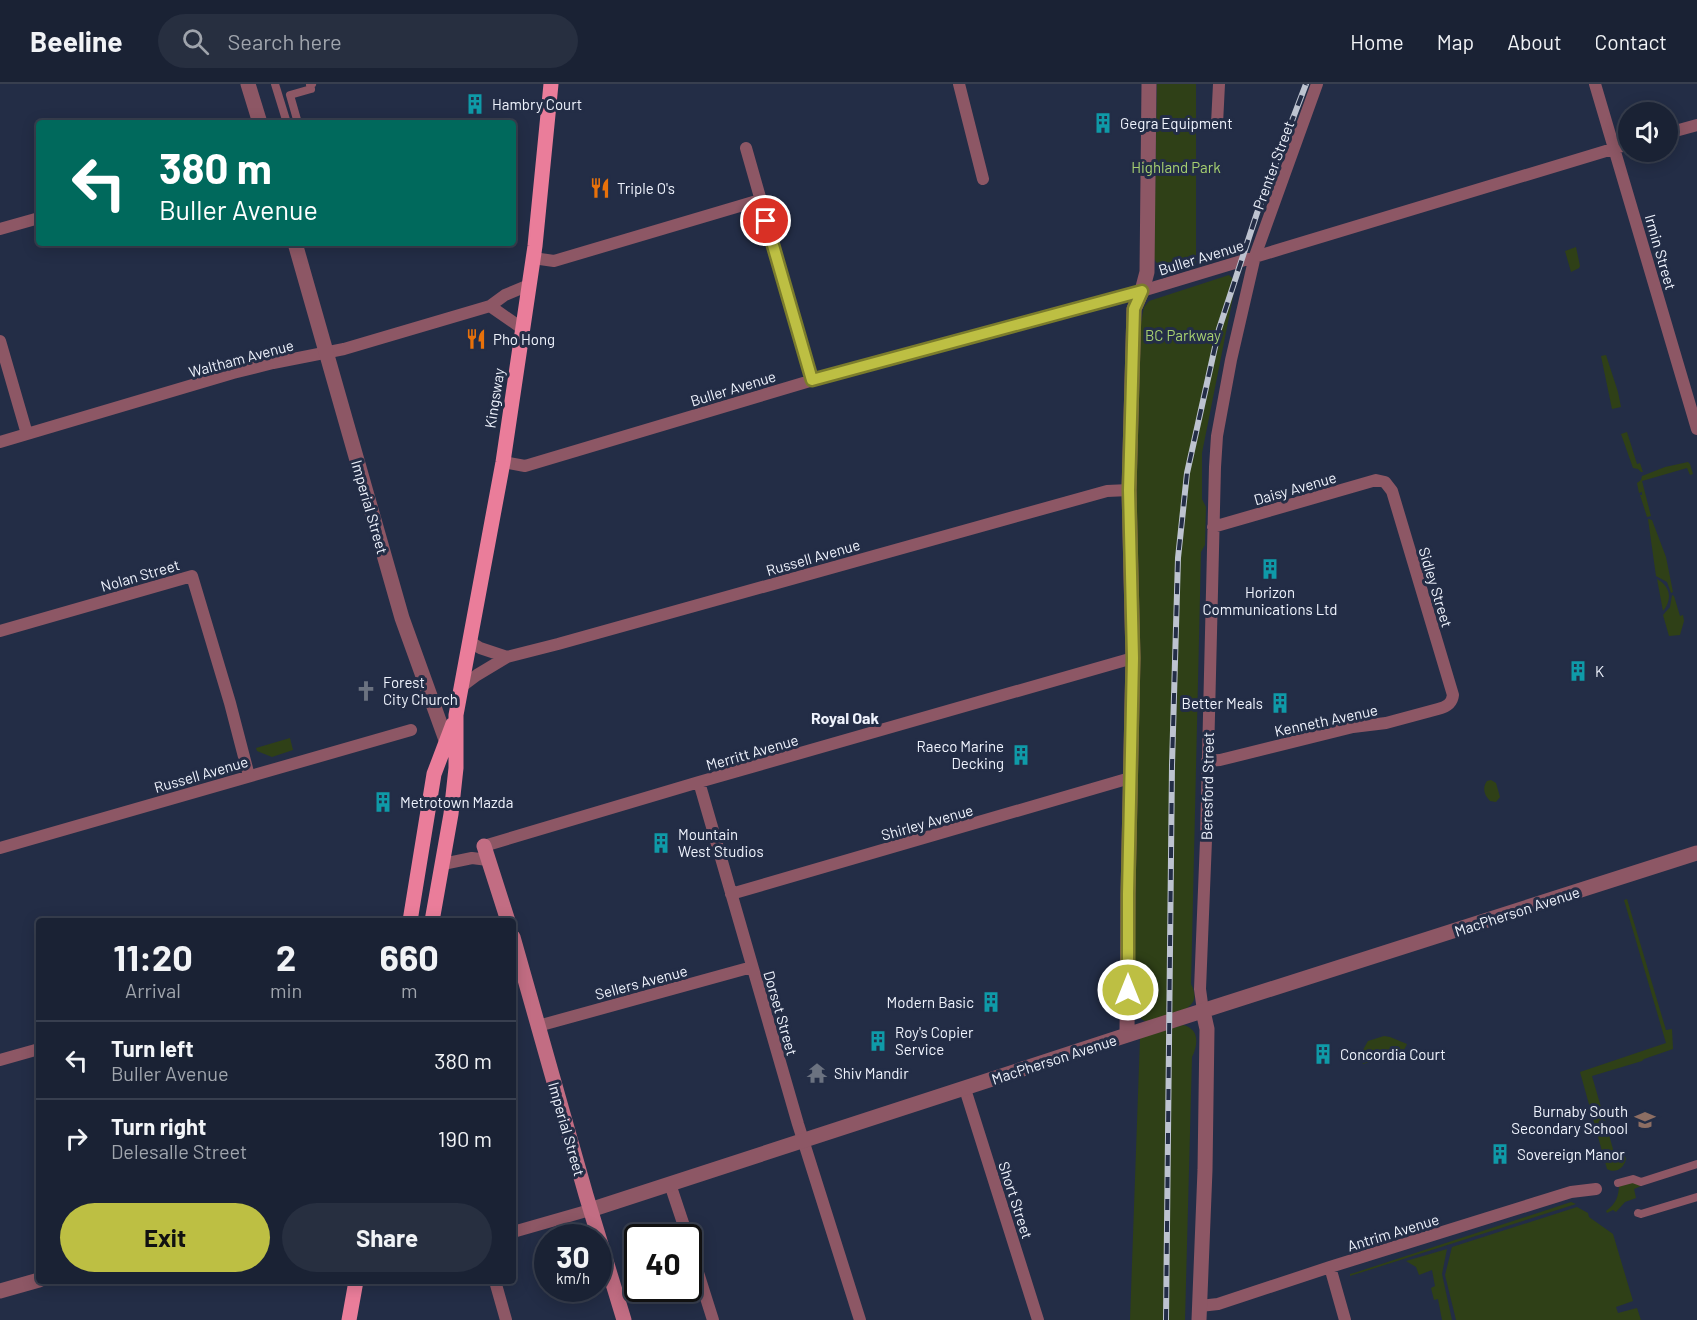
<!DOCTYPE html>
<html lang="en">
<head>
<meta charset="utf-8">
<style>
	body { margin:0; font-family:Barlow,sans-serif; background:#272f40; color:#f1f3f6; height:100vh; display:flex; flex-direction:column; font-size:22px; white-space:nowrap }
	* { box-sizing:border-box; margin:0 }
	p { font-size:20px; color:#9fa4ac }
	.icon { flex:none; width:33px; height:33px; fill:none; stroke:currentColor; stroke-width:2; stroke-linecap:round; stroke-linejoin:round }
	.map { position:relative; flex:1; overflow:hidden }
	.sheet { position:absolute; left:36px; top:834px; width:480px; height:366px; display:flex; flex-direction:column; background:#1a2234; border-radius:6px; box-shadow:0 3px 15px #0003,0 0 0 2px #383f4f }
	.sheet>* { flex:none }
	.hud { position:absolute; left:36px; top:36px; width:480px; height:126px; border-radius:6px; box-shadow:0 3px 15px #0003,0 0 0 2px #383f4f; background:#00695c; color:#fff; overflow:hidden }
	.buttons { position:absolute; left:1618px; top:18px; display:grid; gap:12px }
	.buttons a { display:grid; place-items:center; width:60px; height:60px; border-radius:50%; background:#1a2234; box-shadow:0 3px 15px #0003,0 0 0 2px #383f4f; font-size:30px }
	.speed { position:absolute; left:534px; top:1140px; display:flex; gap:12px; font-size:30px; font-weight:700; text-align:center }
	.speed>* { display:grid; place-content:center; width:78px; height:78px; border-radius:50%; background:#1a2234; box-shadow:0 3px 15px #0003,0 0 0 2px #383f4f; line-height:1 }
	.speed small { font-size:15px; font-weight:400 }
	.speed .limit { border:3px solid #111; border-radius:9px; background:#fff; color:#111 }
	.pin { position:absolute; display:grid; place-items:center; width:51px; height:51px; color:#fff; margin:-26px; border:3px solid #fff; border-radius:50%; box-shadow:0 2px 6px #0007 }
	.me { position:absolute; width:66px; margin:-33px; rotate:0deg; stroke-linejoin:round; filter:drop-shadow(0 0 4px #0008) }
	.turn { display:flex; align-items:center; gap:21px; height:126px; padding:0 24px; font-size:27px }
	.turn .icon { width:78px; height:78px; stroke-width:2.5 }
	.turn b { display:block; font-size:42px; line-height:51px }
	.eta { display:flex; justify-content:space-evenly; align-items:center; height:102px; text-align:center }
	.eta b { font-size:36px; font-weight:700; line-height:42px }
	.cta { display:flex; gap:12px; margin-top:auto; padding:12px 24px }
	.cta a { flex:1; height:69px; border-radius:36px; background:#bdbf43; color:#111; font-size:24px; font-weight:700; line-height:69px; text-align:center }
	.cta a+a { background:#272f40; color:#f1f3f6 }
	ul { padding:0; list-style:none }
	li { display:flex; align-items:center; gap:18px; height:78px; padding:0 24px; border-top:2px solid #383f4f }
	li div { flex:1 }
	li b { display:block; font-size:22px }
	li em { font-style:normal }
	header { display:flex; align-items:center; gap:36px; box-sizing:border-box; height:84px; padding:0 30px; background:#1a2234; border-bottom:2px solid #383f4f }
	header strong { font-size:28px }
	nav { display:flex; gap:33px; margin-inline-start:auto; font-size:21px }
	.search { width:420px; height:54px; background:#272f40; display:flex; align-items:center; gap:15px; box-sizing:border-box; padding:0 21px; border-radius:33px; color:#9fa4ac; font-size:22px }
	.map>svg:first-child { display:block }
</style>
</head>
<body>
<header>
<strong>Beeline</strong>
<div class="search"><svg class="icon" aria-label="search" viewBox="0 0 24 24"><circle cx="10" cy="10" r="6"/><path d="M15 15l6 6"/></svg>Search here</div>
<nav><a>Home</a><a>Map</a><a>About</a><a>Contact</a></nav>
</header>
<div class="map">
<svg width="1697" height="1236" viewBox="0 0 1697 1236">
	<rect width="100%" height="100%" fill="#232d46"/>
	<path fill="#2f4017" d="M 1157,0 L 1196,0 L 1196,183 C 1180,187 1162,193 1154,174 Z
		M 1576,163 L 1580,182 L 1579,184 L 1571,188 L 1565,167 Z
		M 1229,191 L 1236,198 L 1202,369 L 1202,415 L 1206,423 L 1205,461 L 1201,468 L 1191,900 C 1202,921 1185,926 1168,932 C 1162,934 1153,939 1145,937 C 1139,935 1136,928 1134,923 L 1135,415 L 1141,238 L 1144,223 L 1149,217 Z
		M 1606,271 L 1618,308 L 1621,323 L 1612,325 L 1601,272 Z
		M 1627,348 L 1637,380 L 1640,379 L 1643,388 L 1641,388 L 1638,385 L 1633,384 L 1621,350 Z
		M 1688,378 L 1690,380 L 1693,390 L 1690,391 L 1687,384 L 1642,397 L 1651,432 L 1647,433 L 1640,411 L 1642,411 L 1642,408 L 1639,409 L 1637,399 L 1641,396 L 1642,392 L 1665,383 Z
		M 1648,435 L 1652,436 L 1666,473 L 1673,508 L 1671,509 L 1667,498 L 1656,492 Z
		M 1657,495 C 1670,502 1673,515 1663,527 Z
		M 1672,511 L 1674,512 L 1680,532 L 1683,531 L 1684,537 L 1680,551 L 1669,552 L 1663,531 L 1670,523 Z
		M 290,654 L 293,666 L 272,673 L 257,667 L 256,664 Z
		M 1491,696 L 1496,699 L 1500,713 L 1496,718 L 1490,717 C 1484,711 1482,704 1487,697 Z
		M 1627,815 L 1666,946 L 1672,945 L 1673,965 L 1644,975 L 1642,977 L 1592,992 L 1615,1072 L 1624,1069 L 1626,1075 C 1624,1084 1616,1090 1607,1085 L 1580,988 L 1666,959 L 1624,816 Z
		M 1183,941 C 1200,945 1198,961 1192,973 L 1185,1236 L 1130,1236 L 1140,954 Z
		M 1384,952 L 1390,953 L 1407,960 L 1402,970 L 1398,969 L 1363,980 L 1360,971 L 1368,957 Z
		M 1632,1097 L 1641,1102 L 1634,1105 L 1636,1114 L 1625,1118 L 1616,1128 L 1613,1126 L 1607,1129 L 1606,1127 C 1616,1120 1619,1112 1619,1100 Z
		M 1571,1118 L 1576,1120 L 1350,1192 L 1350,1190 L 1354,1189 Z
		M 1577,1123 L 1588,1129 L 1589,1133 L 1613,1150 L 1633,1217 L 1616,1223 L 1618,1229 L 1637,1224 L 1641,1236 L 1456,1236 L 1445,1191 L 1452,1163 Z
		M 1447,1165 L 1442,1190 L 1452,1236 L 1442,1236 L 1438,1215 L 1434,1216 L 1431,1204 L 1435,1202 L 1432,1186 L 1419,1191 L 1416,1183 L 1406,1177 Z"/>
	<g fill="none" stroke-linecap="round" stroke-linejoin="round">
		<path stroke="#8d5765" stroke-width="8" d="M 275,0 L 287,39
			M 298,39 L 290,11 L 311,5 L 310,1 L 312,0
			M 1618,1099 L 1633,1095 L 1641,1098 L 1697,1080
			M 1638,1129 L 1641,1130 L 1697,1113"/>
		<path stroke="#8d5765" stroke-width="12" d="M 959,0 L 983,95
			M 1595,0 L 1697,345
			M 1217,40 L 1219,0
			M 1668,49 L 1697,41
			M 746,64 L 812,296
			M 0,145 L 39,134
			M 533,174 L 554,177 L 760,116
			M 490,222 L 523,245
			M 0,257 L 27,350
			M 0,358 L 233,289 L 273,279 L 344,265 L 490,222 L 505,211 L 529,201
			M 503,378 L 525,382 L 820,294 L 1142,207 L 1629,60
			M 0,547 L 192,492 L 230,619 L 249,692
			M 469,557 L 480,564 L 507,573
			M 461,603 L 477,591 L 507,573 L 558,560 L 1107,407 L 1129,406
			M 1207,677 L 1220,676 L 1353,643 L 1386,639 L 1438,625 C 1446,623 1452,620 1453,611 L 1392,407 L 1385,398 L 1376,396 L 1213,443
			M 699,698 L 798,1040 L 860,1236
			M 484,762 L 699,698 L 1133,574
			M 0,764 L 411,646
			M 443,780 L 472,774 L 488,776
			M 731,810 L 1130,694
			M 1203,927 L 1200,905 L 1206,756 L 1215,383 L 1217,352 L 1231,276 L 1255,172 L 1317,0
			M 538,942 L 752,883
			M 0,976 L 39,965
			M 965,1005 L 1038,1236
			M 670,1100 L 688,1154
			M 513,1148 L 590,1126
			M 688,1157 L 713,1236
			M 1330,1183 L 1345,1236
			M 495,1197 L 506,1236
			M 1200,1222 L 1218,1220 L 1330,1183 L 1571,1108 L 1596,1105"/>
		<path stroke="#8d5765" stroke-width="15" d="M 248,0 L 260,39
			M 295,159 L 402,534 L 446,656
			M 1127,951 L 1128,810 L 1133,574 L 1129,406 L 1134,225 L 1142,207 L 1147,188 L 1149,0
			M 590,1126 L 1127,951 L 1697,769
			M 0,1207 L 39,1196
			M 1199,1236 L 1205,1086 L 1207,945 L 1203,927"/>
		<path stroke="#c26d83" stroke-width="15" d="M 484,762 L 508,837
			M 513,853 L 586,1111 L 624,1236"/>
		<path stroke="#ea7d9a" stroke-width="15" d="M 410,837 L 434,690 L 453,640
			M 432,837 L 451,730 L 456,684 L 456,631 L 503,378 L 535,162 L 551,0
			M 349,1236 L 356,1197"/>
		<g stroke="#bdc3d0" stroke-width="6">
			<path id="rail" d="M 1166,1236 L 1172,681 L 1178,474 L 1187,389 L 1219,245 L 1257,129 L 1306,0"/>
		</g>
		<use href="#rail" stroke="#232d46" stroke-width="4" stroke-dasharray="11" stroke-linecap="butt"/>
	</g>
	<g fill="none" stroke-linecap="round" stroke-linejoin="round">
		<g stroke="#7b7c2c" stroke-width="15">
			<path id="route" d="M 766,137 L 812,296 L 1142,207 L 1134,225 L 1129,406 L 1133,574 L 1128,810 L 1128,906"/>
		</g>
		<use href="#route" stroke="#bdbf43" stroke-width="10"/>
	</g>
	<defs>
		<g id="building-bare" transform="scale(1.62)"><path d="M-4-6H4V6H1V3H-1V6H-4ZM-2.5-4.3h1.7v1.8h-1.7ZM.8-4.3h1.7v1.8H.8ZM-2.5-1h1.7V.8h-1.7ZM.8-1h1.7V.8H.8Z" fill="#0f9aa8" stroke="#232d46" stroke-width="2.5" paint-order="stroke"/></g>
		<g id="restaurant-bare" transform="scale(1.62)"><path d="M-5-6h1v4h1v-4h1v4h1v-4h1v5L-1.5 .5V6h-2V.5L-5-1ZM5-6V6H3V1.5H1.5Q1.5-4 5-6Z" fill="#e8710a" stroke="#232d46" stroke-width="2.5" paint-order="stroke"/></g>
		<g id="church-bare" transform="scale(1.62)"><path d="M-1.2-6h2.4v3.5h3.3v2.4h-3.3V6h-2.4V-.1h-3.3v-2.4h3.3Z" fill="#6b7280" stroke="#232d46" stroke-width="2.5" paint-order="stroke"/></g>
		<g id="temple-bare" transform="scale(1.62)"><path d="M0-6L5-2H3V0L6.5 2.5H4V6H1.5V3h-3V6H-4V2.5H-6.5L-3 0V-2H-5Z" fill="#6b7280" stroke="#232d46" stroke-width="2.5" paint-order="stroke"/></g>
		<g id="school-bare" transform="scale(1.62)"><path d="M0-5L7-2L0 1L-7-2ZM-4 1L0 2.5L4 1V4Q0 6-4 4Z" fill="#8d6e63" stroke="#232d46" stroke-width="2.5" paint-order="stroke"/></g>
	</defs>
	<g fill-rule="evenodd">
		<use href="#building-bare" x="475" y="20"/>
		<use href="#building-bare" x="1103" y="39"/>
		<use href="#restaurant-bare" x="600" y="104"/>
		<use href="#restaurant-bare" x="476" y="255"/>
		<use href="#building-bare" x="1270" y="485"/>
		<use href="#building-bare" x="1578" y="587"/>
		<use href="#church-bare" x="366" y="607"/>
		<use href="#building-bare" x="1280" y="619"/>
		<use href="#building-bare" x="1021" y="671"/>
		<use href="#building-bare" x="383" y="718"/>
		<use href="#building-bare" x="661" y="759"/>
		<use href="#building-bare" x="991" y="918"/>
		<use href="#building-bare" x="878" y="957"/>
		<use href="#building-bare" x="1323" y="970"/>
		<use href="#temple-bare" x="817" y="989"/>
		<use href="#school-bare" x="1645" y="1036"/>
		<use href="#building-bare" x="1500" y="1070"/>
	</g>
	<g text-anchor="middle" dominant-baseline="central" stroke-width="6" stroke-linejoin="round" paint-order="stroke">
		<g font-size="15" fill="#eff3fd" stroke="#232d46" text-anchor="start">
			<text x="492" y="20">Hambry Court</text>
			<text x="1120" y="39">Gegra Equipment</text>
			<text x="617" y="104">Triple O's</text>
			<text x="493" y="255">Pho Hong</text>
			<text x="1270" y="508" text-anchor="middle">Horizon<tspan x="1270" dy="17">Communications Ltd</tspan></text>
			<text x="1595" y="587">K</text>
			<text x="383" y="598">Forest<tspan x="383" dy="17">City Church</tspan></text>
			<text x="1263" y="619" text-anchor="end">Better Meals</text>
			<text x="1004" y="662" text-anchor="end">Raeco Marine<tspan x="1004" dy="17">Decking</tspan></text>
			<text x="400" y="718">Metrotown Mazda</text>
			<text x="678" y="750">Mountain<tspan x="678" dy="17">West Studios</tspan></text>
			<text x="974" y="918" text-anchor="end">Modern Basic</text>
			<text x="895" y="948">Roy's Copier<tspan x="895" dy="17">Service</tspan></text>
			<text x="1340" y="970">Concordia Court</text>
			<text x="834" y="989">Shiv Mandir</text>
			<text x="1628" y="1027" text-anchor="end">Burnaby South<tspan x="1628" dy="17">Secondary School</tspan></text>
			<text x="1517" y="1070">Sovereign Manor</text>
		</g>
		<g font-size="15" fill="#eff3fd" stroke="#232d46">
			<text transform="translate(1273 81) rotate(-70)">Prenter Street</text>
			<text transform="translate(1661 168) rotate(74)">Irmin Street</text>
			<text transform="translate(1201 173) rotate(-17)">Buller Avenue</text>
			<text transform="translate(241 274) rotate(-15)">Waltham Avenue</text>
			<text transform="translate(733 304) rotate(-17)">Buller Avenue</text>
			<text transform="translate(494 314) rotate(-81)">Kingsway</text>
			<text transform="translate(1295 404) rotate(-16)">Daisy Avenue</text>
			<text transform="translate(370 423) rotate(74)">Imperial Street</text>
			<text transform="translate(813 473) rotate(-16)">Russell Avenue</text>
			<text transform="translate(140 491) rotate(-16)">Nolan Street</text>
			<text transform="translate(1436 503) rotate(73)">Sidley Street</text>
			<text transform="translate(1326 636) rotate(-12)">Kenneth Avenue</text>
			<text transform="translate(752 668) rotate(-16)">Merritt Avenue</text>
			<text transform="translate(201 690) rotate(-16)">Russell Avenue</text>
			<text transform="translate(1207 702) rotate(-89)">Beresford Street</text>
			<text transform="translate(927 738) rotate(-16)">Shirley Avenue</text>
			<text transform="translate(1517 827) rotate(-18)">MacPherson Avenue</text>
			<text transform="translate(641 898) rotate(-15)">Sellers Avenue</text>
			<text transform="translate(781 929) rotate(74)">Dorset Street</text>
			<text transform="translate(1054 975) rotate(-18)">MacPherson Avenue</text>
			<text transform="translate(567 1045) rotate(74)">Imperial Street</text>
			<text transform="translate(1016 1116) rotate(72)">Short Street</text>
			<text transform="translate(1393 1148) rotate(-17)">Antrim Avenue</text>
		</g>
		<g font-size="15" fill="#a7d171" stroke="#232d46">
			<text x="1176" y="83">Highland Park</text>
			<text x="1183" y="251">BC Parkway</text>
		</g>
		<g font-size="16" font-weight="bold" fill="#eff3fd" stroke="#232d46">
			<text x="845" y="633">Royal Oak</text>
		</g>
	</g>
</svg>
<div class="buttons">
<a><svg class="icon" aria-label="sound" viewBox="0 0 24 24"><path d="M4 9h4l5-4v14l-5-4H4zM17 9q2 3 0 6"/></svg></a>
</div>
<div class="speed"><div>30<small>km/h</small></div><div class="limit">40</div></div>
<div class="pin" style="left:766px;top:137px;background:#d93025"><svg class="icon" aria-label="arrive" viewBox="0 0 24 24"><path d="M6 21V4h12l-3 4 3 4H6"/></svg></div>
<svg class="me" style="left:1128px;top:906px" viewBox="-20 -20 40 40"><circle r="17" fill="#bdbf43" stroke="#fff" stroke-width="3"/><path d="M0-11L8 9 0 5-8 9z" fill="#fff"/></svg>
<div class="hud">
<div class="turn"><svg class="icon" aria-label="left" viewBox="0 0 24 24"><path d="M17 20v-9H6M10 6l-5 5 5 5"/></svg><div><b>380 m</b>Buller Avenue</div></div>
</div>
<section class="sheet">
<div class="eta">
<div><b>11:20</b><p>Arrival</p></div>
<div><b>2</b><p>min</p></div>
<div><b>660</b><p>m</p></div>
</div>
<ul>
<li><svg class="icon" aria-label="left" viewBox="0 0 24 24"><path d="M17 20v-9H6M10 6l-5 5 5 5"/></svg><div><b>Turn left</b><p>Buller Avenue</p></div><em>380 m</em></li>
<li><svg class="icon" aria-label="right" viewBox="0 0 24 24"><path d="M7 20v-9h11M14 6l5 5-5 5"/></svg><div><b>Turn right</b><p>Delesalle Street</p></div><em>190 m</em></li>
</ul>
<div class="cta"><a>Exit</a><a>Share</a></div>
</section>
</div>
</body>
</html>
